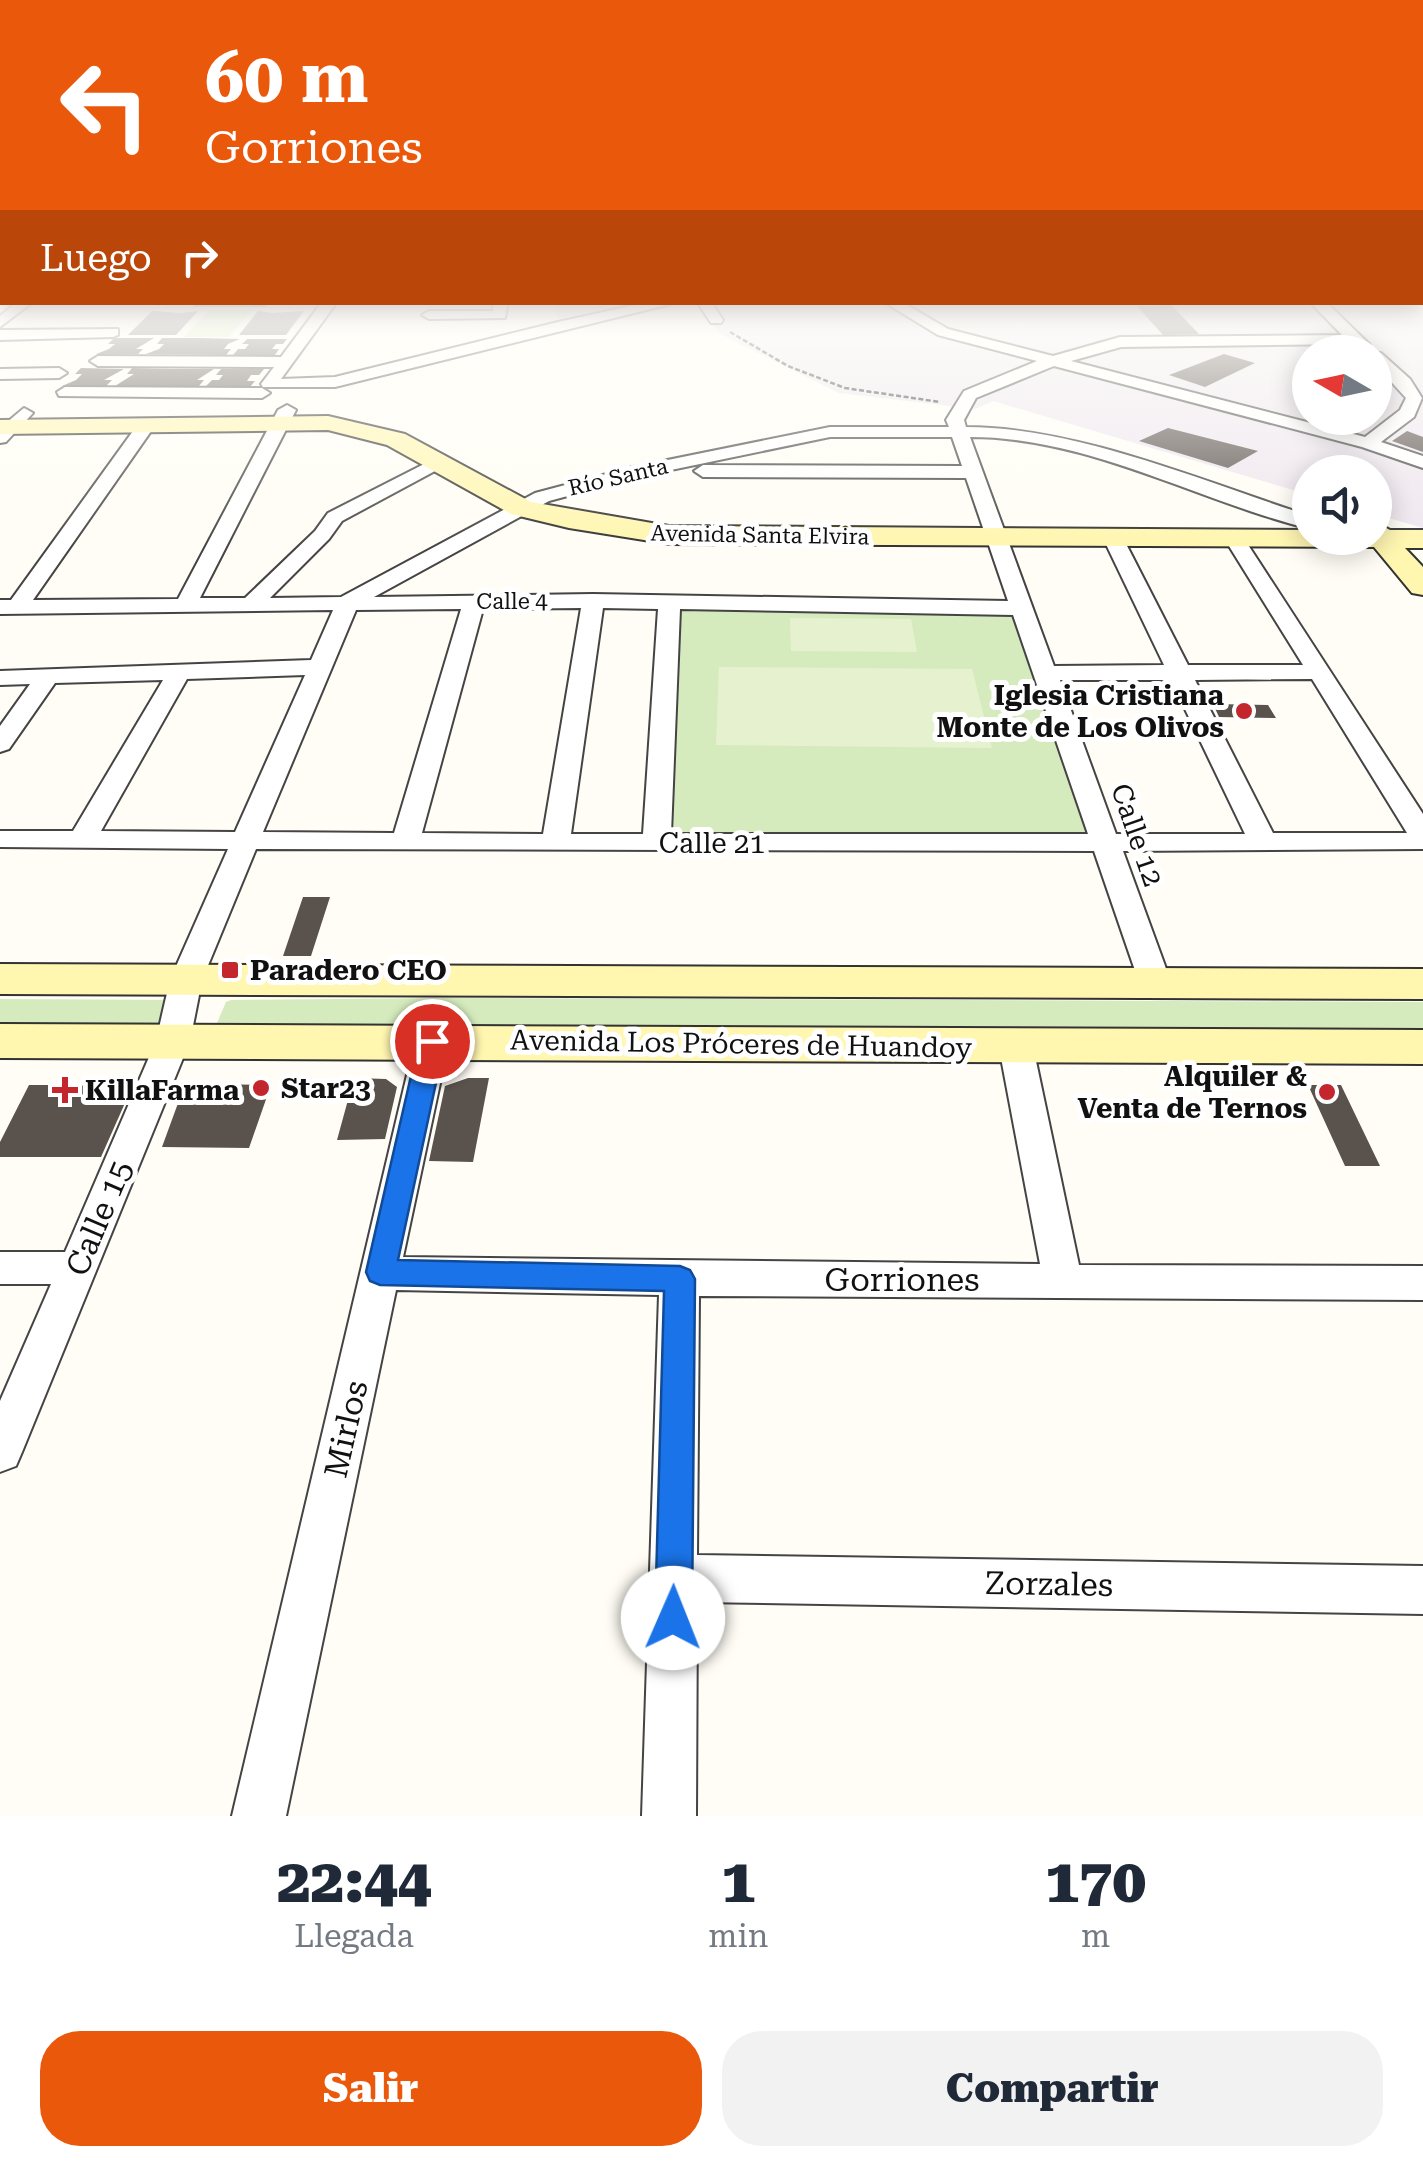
<!DOCTYPE html>
<html lang="es">
<head>
<meta charset="utf-8">
<style>
	body { margin:0; font-family:"Roboto Serif",serif; background:#f2f2f3; color:#1f2937; height:100vh; display:flex; flex-direction:column; font-size:38px; white-space:nowrap }
	* { box-sizing:border-box; margin:0 }
	p { font-size:32px; color:#747a83 }
	.icon { flex:none; width:55px; height:55px; fill:none; stroke:currentColor; stroke-width:2; stroke-linecap:round; stroke-linejoin:round }
	.map { position:relative; height:1816px; overflow:hidden }
	.drawer { display:flex; flex-direction:column; background:#fff; flex:1 }
	.drawer>* { flex:none }
	.banner { position:absolute; left:0px; top:0px; width:1425px; height:305px; box-shadow:0 5px 25px #0003; background:#ea580c; color:#fff; overflow:hidden }
	.needle { width:65px; rotate:279deg }
	.controls { position:absolute; left:1292px; top:335px; display:grid; gap:20px }
	.controls a { display:grid; place-items:center; width:100px; height:100px; border-radius:50%; background:#fff; box-shadow:0 5px 25px #0003; font-size:50px }
	.pin { position:absolute; display:grid; place-items:center; width:85px; height:85px; color:#fff; margin:-42px; border:5px solid #fff; border-radius:50%; box-shadow:0 2px 10px #0007 }
	.me { position:absolute; width:110px; margin:-55px; rotate:1deg; stroke-linejoin:round; filter:drop-shadow(0 0 8px #0008) }
	.turn { display:flex; align-items:center; gap:35px; height:210px; padding:0 40px; font-size:45px }
	.turn .icon { width:130px; height:130px; stroke-width:2.5 }
	.turn b { display:block; font-size:70px; line-height:85px }
	.then { display:flex; align-items:center; height:95px; padding:0 40px; background:#0003; gap:20px; font-size:38px }
	.eta { display:flex; justify-content:space-evenly; align-items:center; height:170px; text-align:center }
	.eta b { font-size:60px; font-weight:800; line-height:70px }
	.action { display:flex; gap:20px; margin-top:auto; padding:20px 40px }
	.action a { flex:1; height:115px; border-radius:40px; background:#ea580c; color:#fff; font-size:40px; font-weight:800; line-height:115px; text-align:center }
	.action a+a { background:#f2f2f3; color:#1f2937 }
	.map>svg:first-child { display:block }
</style>
</head>
<body>
<div class="map">
<svg width="1423" height="1816" viewBox="0 0 1423 1816">
	<rect width="100%" height="100%" fill="#fffdf5"/>
	<path fill="#eee6ef" fill-rule="evenodd" d="M 1423,294 L 1423,528 L 1375,514 L 1375,472 L 1310,472 L 1310,495 L 993,401 L 975,409 L 839,393 L 720,334 L 695,303 L 1422,302 ZM 1310,352 L 1375,352 L 1375,418 L 1310,418 Z
		M 555,303 L 691,303 L 600,322 L 556,317 Z"/>
	<path fill="#d5ebbd" d="M 209,310 L 252,310 L 229,337 L 184,337 Z
		M 672,607 L 1011,610 L 1094,837 L 664,836 Z
		M 450,998 L 1423,1002 L 1423,1038 L 211,1037 L 226,1002 L 231,1000 Z
		M 0,999 L 167,1000 L 155,1030 L 0,1035 Z"/>
	<path fill="#e6f2cf" d="M 790,618 L 911,619 L 917,652 L 791,651 Z
		M 719,667 L 972,669 L 992,748 L 716,745 Z"/>
	<path fill="#5a524d" d="M 197,302 L 264,302 L 270,303 L 266,307 L 193,307 Z
		M 1171,305 L 1199,334 L 1163,335 L 1137,306 Z
		M 152,311 L 180,313 L 198,311 L 176,335 L 128,335 Z
		M 258,311 L 272,313 L 304,311 L 286,335 L 239,335 Z
		M 114,338 L 154,338 L 136,349 L 143,349 L 138,354 L 96,354 L 109,349 L 115,344 L 108,344 Z
		M 162,338 L 201,338 L 240,339 L 228,344 L 224,349 L 231,349 L 226,355 L 146,354 L 159,349 L 164,344 L 157,344 Z
		M 247,339 L 287,339 L 283,344 L 276,344 L 272,349 L 279,349 L 275,355 L 233,355 L 238,349 L 245,349 L 249,344 L 242,344 Z
		M 1224,354 L 1255,363 L 1205,387 L 1169,375 Z
		M 81,368 L 124,369 L 104,380 L 112,380 L 106,386 L 62,386 L 76,380 L 82,374 L 75,374 Z
		M 132,368 L 173,369 L 214,369 L 197,380 L 204,380 L 199,386 L 115,386 L 134,374 L 127,374 Z
		M 221,369 L 264,369 L 259,375 L 251,375 L 247,381 L 255,381 L 250,387 L 206,386 L 212,380 L 219,380 L 223,375 L 216,375 Z
		M 1168,428 L 1258,451 L 1228,468 L 1139,441 Z
		M 1407,431 L 1423,437 L 1423,452 L 1392,441 Z
		M 1213,704 L 1268,705 L 1276,718 L 1219,717 Z
		M 303,897 L 330,897 L 311,956 L 283,956 Z
		M 354,1078 L 386,1079 L 397,1087 L 385,1139 L 337,1140 Z
		M 468,1078 L 489,1078 L 473,1162 L 429,1161 L 445,1086 Z
		M 203,1084 L 271,1085 L 249,1148 L 162,1147 L 181,1095 Z
		M 29,1085 L 133,1085 L 101,1157 L 0,1157 L 0,1142 Z
		M 1308,1085 L 1341,1085 L 1380,1166 L 1345,1166 Z"/>
	<g fill="none" stroke-linecap="round" stroke-linejoin="round">
		<g stroke="#444" stroke-width="4">
			<path id="street" d="M 17,302 L 33,302 L 0,327 L 0,316 Z
				M 322,302 L 337,302 L 281,379 L 335,377 L 558,322 L 649,302 L 679,302 L 335,387 L 263,387 L 261,384 L 274,367 L 98,366 L 90,361 L 98,356 L 281,357 Z
				M 494,302 L 508,302 L 505,318 L 429,319 L 422,315 L 429,311 L 493,311 Z
				M 697,302 L 711,302 L 723,320 L 721,323 L 711,323 Z
				M 884,302 L 902,302 L 948,329 L 1053,356 L 1120,337 L 1342,335 L 1310,302 L 1326,302 L 1370,345 L 1367,348 L 1357,348 L 1352,344 L 1121,347 L 1071,361 L 1365,437 L 1400,410 L 1406,398 L 1375,364 L 1375,352 L 1370,352 L 1381,353 L 1410,379 L 1422,398 L 1414,417 L 1381,442 L 1423,456 L 1423,468 L 1362,447 L 1054,366 L 976,398 L 964,420 L 966,427 C 1077,427 1204,482 1310,516 L 1310,529 C 1198,501 1088,437 970,437 L 1054,666 L 1164,665 L 1103,538 L 1113,532 L 1123,538 L 1188,665 L 1303,665 L 1224,538 L 1227,534 L 1241,534 L 1423,814 L 1423,849 L 1123,851 L 1172,985 L 1167,993 L 1156,996 L 1145,993 L 1140,985 L 1094,851 L 256,849 L 202,980 L 190,1041 L 22,1452 L 16,1466 L 0,1472 L 0,1401 L 51,1284 L 0,1284 L 0,1252 L 65,1252 L 156,1041 L 170,980 L 228,849 L 0,847 L 0,831 L 73,831 L 163,680 L 55,683 L 9,749 L 0,752 L 0,726 L 30,684 L 0,685 L 0,671 L 311,660 L 333,610 L 0,614 L 0,600 L 11,600 L 141,420 L 147,419 L 156,424 L 33,600 L 178,599 L 278,410 L 287,405 L 296,410 L 200,598 L 245,598 L 315,531 L 328,513 L 432,460 L 446,460 L 448,464 L 342,521 L 329,539 L 270,598 L 341,597 L 535,493 L 633,467 L 830,427 L 949,427 L 946,420 L 964,391 L 1037,361 L 938,335 ZM 830,437 L 952,437 L 962,466 L 703,465 L 694,471 L 703,477 L 966,478 L 1008,601 L 593,594 L 374,597 L 549,501 L 642,476 ZM 581,608 L 543,834 L 422,833 L 483,609 ZM 603,608 L 658,609 L 643,834 L 571,834 ZM 461,609 L 394,833 L 263,832 L 356,610 ZM 680,609 L 1013,615 L 1088,834 L 671,834 ZM 305,675 L 235,832 L 101,831 L 187,679 ZM 1312,679 L 1407,833 L 1273,833 L 1195,680 ZM 1060,680 L 1171,680 L 1245,834 L 1116,834 Z
				M 118,329 L 118,335 L 113,337 L 0,340 L 0,330 Z
				M 0,369 L 59,368 L 67,373 L 59,378 L 0,379 Z
				M 65,387 L 262,388 L 270,393 L 262,398 L 59,396 L 57,392 Z
				M 24,408 L 33,413 L 6,442 L 0,443 L 0,428 Z
				M 432,1029 L 444,1033 L 449,1041 L 403,1257 L 1040,1264 L 999,1047 L 1004,1039 L 1016,1035 L 1028,1039 L 1033,1047 L 1079,1265 L 1423,1266 L 1423,1300 L 699,1296 L 697,1555 L 1423,1566 L 1423,1614 L 697,1602 L 696,1816 L 642,1816 L 659,1295 L 396,1290 L 286,1816 L 232,1816 L 415,1041 L 420,1033 Z"/>
		</g>
		<g stroke="#333" stroke-width="4">
			<path id="secondary" d="M 328,416 L 405,434 L 531,502 L 669,526 L 1310,530 L 1310,538 L 1375,538 L 1375,522 L 1390,530 L 1423,530 L 1423,548 L 1405,548 L 1423,567 L 1423,595 L 1412,593 L 1374,547 L 669,544 L 569,528 L 511,514 L 387,445 L 328,430 L 0,434 L 0,420 Z
				M 0,964 L 1423,969 L 1423,999 L 0,994 Z
				M 0,1024 L 1423,1030 L 1423,1064 L 0,1058 Z"/>
		</g>
		<path stroke="#333" stroke-width="2.5" stroke-dasharray="5 2.5" stroke-linecap="butt" d="M 730,332 L 788,366 L 845,388 L 940,402"/>
		<use href="#street" fill="#fff" fill-rule="evenodd"/>
		<use href="#secondary" fill="#fff6b0" fill-rule="evenodd"/>
	</g>
	<linearGradient id="sky" x2="0" y2="1"><stop stop-color="#95c6ee"/><stop offset="0.54" stop-color="#fffefa"/><stop offset="1" stop-color="#fffefa" stop-opacity="0"/></linearGradient>
	<rect width="1423" height="548" fill="url(#sky)"/>
	<path fill="#1a73e8" stroke="#114b97" stroke-width="2.5" d="M 432,1032 L 441,1035 L 445,1041 L 398,1260 L 680,1266 L 690,1270 L 695,1279 L 692,1618 L 686,1630 L 673,1636 L 660,1630 L 655,1618 L 664,1291 L 380,1285 L 370,1281 L 366,1272 L 419,1041 L 423,1035 Z"/>
	<g fill="#c4262e" stroke="#fff" stroke-width="4">
		<circle cx="1244" cy="711" r="10"/>
		<rect x="220" y="960" width="20" height="20" rx="5"/>
		<circle cx="261" cy="1088" r="10"/>
		<path d="M60 1075h10v10h10v10h-10v10h-10v-10h-10v-10h10z"/>
		<circle cx="1327" cy="1092" r="10"/>
	</g>
	<g text-anchor="middle" dominant-baseline="central" stroke-width="10" stroke-linejoin="round" paint-order="stroke">
		<g font-size="22" fill="#111" stroke="#fff">
			<text transform="translate(618 477) rotate(-13)">Río Santa</text>
			<text transform="translate(760 535) rotate(1)">Avenida Santa Elvira</text>
			<text x="512" y="601">Calle 4</text>
		</g>
		<g font-size="28" font-weight="bold" fill="#111" stroke="#fff" text-anchor="start">
			<text x="1224" y="695" text-anchor="end">Iglesia Cristiana<tspan x="1224" dy="32">Monte de Los Olivos</tspan></text>
			<text x="250" y="970">Paradero CEO</text>
			<text x="1307" y="1076" text-anchor="end">Alquiler &amp;<tspan x="1307" dy="32">Venta de Ternos</tspan></text>
			<text x="281" y="1088">Star23</text>
			<text x="85" y="1090">KillaFarma</text>
		</g>
		<g font-size="28" fill="#111" stroke="#fff">
			<text transform="translate(1137 835) rotate(71)">Calle 12</text>
			<text x="712" y="843">Calle 21</text>
			<text transform="translate(741 1044) rotate(1)">Avenida Los Próceres de Huandoy</text>
		</g>
		<g font-size="32" fill="#111" stroke="#fff">
			<text transform="translate(99 1218) rotate(-67)">Calle 15</text>
			<text x="902" y="1280">Gorriones</text>
			<text transform="translate(346 1429) rotate(-77)">Mirlos</text>
			<text transform="translate(1049 1584) rotate(1)">Zorzales</text>
		</g>
	</g>
</svg>
<div class="controls">
<a><svg class="needle" viewBox="-14 -14 28 28"><path d="M0-13l5 13h-10z" fill="#e53935"/><path d="M0 13l5-13h-10z" fill="#747a83"/></svg></a>
<a><svg class="icon" aria-label="sound" viewBox="0 0 24 24"><path d="M4 9h4l5-4v14l-5-4H4zM17 9q2 3 0 6"/></svg></a>
</div>
<div class="pin" style="left:432px;top:1041px;background:#d93025"><svg class="icon" aria-label="arrive" viewBox="0 0 24 24"><path d="M6 21V4h12l-3 4 3 4H6"/></svg></div>
<svg class="me" style="left:673px;top:1618px" viewBox="-20 -20 40 40"><circle r="19" fill="#fff"/><path d="M0-13L10 11 0 6-10 11z" fill="#1a73e8"/></svg>
<div class="banner">
<div class="turn"><svg class="icon" aria-label="left" viewBox="0 0 24 24"><path d="M17 20v-9H6M10 6l-5 5 5 5"/></svg><div><b>60 m</b>Gorriones</div></div>
<div class="then">Luego<svg class="icon" aria-label="right" viewBox="0 0 24 24"><path d="M7 20v-9h11M14 6l5 5-5 5"/></svg></div>
</div>
</div>
<section class="drawer">
<div class="eta">
<div><b>22:44</b><p>Llegada</p></div>
<div><b>1</b><p>min</p></div>
<div><b>170</b><p>m</p></div>
</div>
<div class="action"><a>Salir</a><a>Compartir</a></div>
</section>
</body>
</html>
